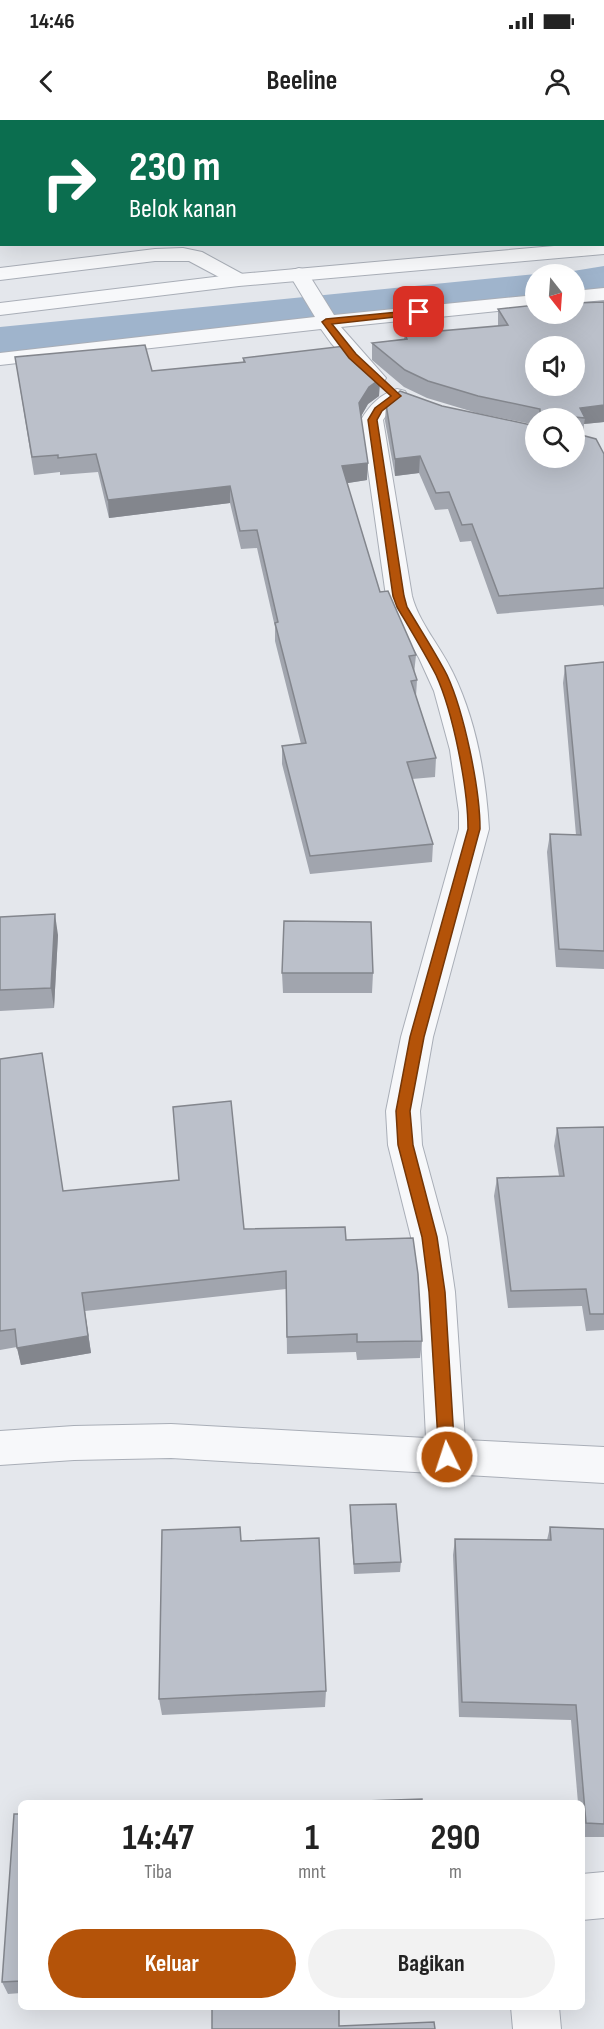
<!DOCTYPE html>
<html lang="id">
<head>
<meta charset="utf-8">
<style>
	body { margin:0; font-family:"Sofia Sans Condensed",sans-serif; background:#f2f2f2; color:#222; height:100vh; display:flex; flex-direction:column; font-size:22px; white-space:nowrap }
	* { box-sizing:border-box; margin:0 }
	p { font-size:20px; color:#767676 }
	.icon { flex:none; width:33px; height:33px; fill:none; stroke:currentColor; stroke-width:2; stroke-linecap:round; stroke-linejoin:round }
	.map { position:relative; flex:1; overflow:hidden }
	.side { position:absolute; left:18px; top:1680px; width:567px; height:210px; display:flex; flex-direction:column; background:#fff; border-radius:9px; box-shadow:0 6px 24px #0002 }
	.side>* { flex:none }
	.banner { position:absolute; left:0px; top:0px; width:604px; height:126px; box-shadow:0 6px 24px #0002; background:#0b6e4f; color:#fff; overflow:hidden }
	.needle { width:39px; rotate:163deg }
	.controls { position:absolute; left:525px; top:144px; display:grid; gap:12px }
	.controls a { display:grid; place-items:center; width:60px; height:60px; border-radius:50%; background:#fff; box-shadow:0 6px 24px #0002; font-size:30px }
	.pin { position:absolute; display:grid; place-items:center; width:51px; height:51px; color:#fff; margin:-26px; border-radius:12px; box-shadow:0 3px 9px #0006 }
	.me { position:absolute; width:66px; margin:-33px; rotate:356deg; stroke-linejoin:round; filter:drop-shadow(0 0 4px #0008) }
	.turn { display:flex; align-items:center; gap:21px; height:126px; padding:0 30px; font-size:27px }
	.turn .icon { width:78px; height:78px; stroke-width:2.5 }
	.turn b { display:block; font-size:42px; line-height:51px }
	.eta { display:flex; justify-content:space-evenly; align-items:center; height:102px; text-align:center }
	.eta b { font-size:36px; font-weight:700; line-height:42px }
	.action { display:flex; gap:12px; margin-top:auto; padding:12px 30px }
	.action a { flex:1; height:69px; border-radius:36px; background:#b45309; color:#fff; font-size:24px; font-weight:700; line-height:69px; text-align:center }
	.action a+a { background:#f2f2f2; color:#222 }
	.status { display:flex; justify-content:space-between; align-items:center; height:42px; padding:0 30px; background:#fff; direction:ltr }
	.status svg { height:16px; fill:currentColor }
	header { display:flex; justify-content:space-between; align-items:center; height:78px; padding:0 30px; background:#fff; font-size:27px; font-weight:700 }
	.map>svg:first-child { display:block }
</style>
</head>
<body>
<div class="status"><b>14:46</b><svg viewBox="0 0 49 12"><path d="M0 12V9h3v3zM5 12V6h3v6zM10 12V3h3v9zM15 12V0h3v12zM26 1h20v11H26zM47 4h2v5h-2z"/></svg></div>
<header><svg class="icon" aria-label="back" viewBox="0 0 24 24"><path d="M15 5l-7 7 7 7"/></svg>Beeline<svg class="icon" aria-label="person" viewBox="0 0 24 24"><circle cx="12" cy="8" r="4"/><path d="M4 21q1-7 8-7t8 7"/></svg></header>
<div class="map">
<svg width="604" height="1909" viewBox="0 0 604 1909">
	<rect width="100%" height="100%" fill="#e4e7ec"/>
	<g fill="none" stroke-linecap="round" stroke-linejoin="round">
		<path fill="#9fb4cc" fill-rule="evenodd" d="M 604,146 L 604,178 L 574,182 L 574,154 L 555,154 Z
			M 536,154 L 539,154 L 536,154 L 536,186 L 0,241 L 0,207 Z"/>
		<g stroke="#a9aeb7" stroke-width="2">
			<path id="minor" d="M 183,128 L 202,132 L 246,156 L 249,160 L 246,164 L 232,164 L 189,141 L 155,141 L 0,160 L 0,148 L 155,129 Z
				M 299,148 L 306,150 L 334,195 L 536,175 L 536,187 L 341,207 L 386,258 L 383,263 L 375,265 L 367,263 L 331,223 L 321,209 L 0,245 L 0,233 L 315,197 L 289,154 L 292,150 Z
				M 604,168 L 604,180 L 574,183 L 574,171 Z
				M 397,269 L 405,271 L 408,276 L 387,294 L 383,300 L 412,476 C 419,503 441,527 453,553 C 476,600 486,657 489,709 L 433,917 L 420,991 L 422,1025 L 447,1117 L 455,1172 L 465,1320 L 604,1327 L 604,1363 L 171,1338 L 74,1340 L 0,1345 L 0,1311 L 74,1306 L 171,1304 L 426,1318 L 419,1172 L 411,1117 L 388,1025 L 386,991 L 401,917 L 459,709 L 459,692 L 450,630 L 434,571 L 419,538 L 389,487 L 386,476 L 361,300 C 369,286 380,274 397,269 Z
				M 604,1752 L 604,1798 L 582,1800 L 582,1754 Z
				M 511,1887 L 559,1887 L 561,1909 L 513,1909 Z"/>
		</g>
		<g stroke="#a9aeb7" stroke-width="2">
			<path id="tertiary" d="M 604,122 L 604,134 L 239,166 L 0,195 L 0,183 L 239,154 L 577,124 L 603,124 Z"/>
		</g>
		<use href="#minor" fill="#f7f8fa" fill-rule="evenodd"/>
		<use href="#tertiary" fill="#f7f8fa" fill-rule="evenodd"/>
	</g>
	<path fill="#a1a5ae" d="M 604,182 L 604,302 L 584,304 L 583,315 L 604,334 L 604,487 L 603,485 L 497,494 L 471,421 L 460,422 L 448,389 L 435,390 L 419,353 L 395,356 L 385,301 L 386,284 L 574,338 L 574,298 L 536,298 L 536,305 L 477,293 L 427,278 L 404,267 L 372,240 L 372,223 L 404,219 L 405,214 L 498,206 L 498,189 Z
		M 15,237 L 152,251 L 243,242 L 243,238 L 380,259 L 379,276 L 368,284 L 361,296 L 367,360 L 347,363 L 380,472 L 416,535 L 414,554 L 417,560 L 416,576 L 436,638 L 435,657 L 412,659 L 433,724 L 432,742 L 310,754 L 282,644 L 282,626 L 301,624 L 275,521 L 275,507 L 257,428 L 241,429 L 230,383 L 109,398 L 98,352 L 60,355 L 60,352 L 34,355 Z
		M 604,542 L 604,849 L 556,847 L 547,732 L 550,714 L 576,715 L 563,563 L 565,546 Z
		M 0,797 L 58,815 L 54,888 L 0,891 Z
		M 282,853 L 373,853 L 372,873 L 283,873 Z
		M 0,939 L 63,1071 L 244,1109 L 346,1120 L 422,1221 L 420,1238 L 357,1240 L 356,1232 L 287,1234 L 286,1169 L 85,1191 L 91,1233 L 21,1245 L 17,1227 L 0,1230 Z
		M 604,1007 L 604,1210 L 586,1211 L 582,1186 L 508,1188 L 494,1076 L 497,1058 L 559,1056 L 554,1026 L 557,1008 Z
		M 350,1385 L 401,1442 L 400,1452 L 354,1454 L 350,1395 Z
		M 240,1407 L 241,1421 L 326,1571 L 325,1587 L 162,1595 L 159,1579 Z
		M 550,1407 L 604,1409 L 604,1717 L 582,1717 L 582,1683 L 578,1683 L 571,1600 L 459,1597 L 453,1435 L 455,1419 L 547,1420 Z
		M 21,1694 L 21,1873 L 8,1874 L 2,1862 Z"/>
	<path fill="#83868d" d="M 380,259 L 379,276 L 368,284 L 359,300 L 359,283 L 369,267 Z
		M 604,285 L 604,302 L 584,304 L 585,298 L 580,288 Z
		M 420,336 L 419,353 L 395,356 L 395,339 Z
		M 368,343 L 367,360 L 342,364 L 342,346 Z
		M 230,366 L 230,383 L 109,398 L 108,380 Z
		M 55,794 L 58,815 L 54,888 L 51,868 Z
		M 82,1173 L 91,1233 L 21,1245 L 17,1228 Z"/>
	<path fill="#bbc0ca" stroke="#83868d" stroke-width="1.5" fill-rule="evenodd" d="M 604,182 L 604,285 L 580,288 L 585,298 L 575,297 L 574,301 L 574,298 L 540,298 L 540,289 L 478,276 L 428,261 L 405,250 L 372,223 L 407,219 L 405,214 L 508,205 L 498,189 L 536,185 L 536,194 L 574,194 L 574,183 ZM 536,226 L 574,226 L 574,266 L 536,266 Z
		M 145,225 L 152,251 L 245,242 L 243,238 L 345,226 L 380,259 L 369,267 L 359,283 L 368,343 L 342,346 L 380,472 L 388,471 L 416,535 L 409,536 L 417,560 L 411,561 L 436,638 L 407,642 L 433,724 L 310,736 L 282,626 L 306,623 L 275,503 L 278,502 L 257,410 L 240,411 L 230,366 L 108,380 L 96,334 L 58,338 L 58,335 L 32,337 L 15,237 Z
		M 400,271 L 442,286 L 536,306 L 536,338 L 574,338 L 574,313 L 596,319 L 604,334 L 604,468 L 499,476 L 472,404 L 462,405 L 449,372 L 436,373 L 420,336 L 395,339 L 386,284 Z
		M 604,542 L 604,831 L 559,829 L 550,714 L 581,715 L 565,546 Z
		M 55,794 L 51,868 L 0,870 L 0,797 Z
		M 284,801 L 371,802 L 373,853 L 282,853 Z
		M 42,933 L 63,1071 L 179,1060 L 173,987 L 231,981 L 244,1109 L 345,1107 L 346,1120 L 413,1118 L 418,1154 L 422,1221 L 357,1222 L 357,1214 L 287,1217 L 286,1151 L 82,1173 L 88,1216 L 17,1228 L 15,1209 L 0,1211 L 0,939 Z
		M 604,1007 L 604,1194 L 590,1194 L 586,1169 L 511,1171 L 497,1058 L 564,1056 L 557,1008 Z
		M 396,1384 L 401,1442 L 354,1444 L 350,1385 Z
		M 240,1407 L 241,1421 L 319,1418 L 326,1571 L 159,1579 L 162,1410 Z
		M 550,1407 L 604,1409 L 604,1704 L 586,1703 L 576,1585 L 462,1582 L 455,1419 L 551,1420 Z
		M 422,1679 L 422,1683 L 306,1683 Z
		M 14,1694 L 21,1694 L 21,1861 L 2,1862 Z
		M 212,1887 L 339,1887 L 339,1906 L 434,1902 L 435,1909 L 212,1909 Z"/>
	<path fill="#b45309" stroke="#753606" stroke-width="1.5" d="M 419,190 L 423,192 L 422,194 L 332,204 L 356,234 L 401,276 L 382,291 L 377,300 L 404,476 L 407,487 C 420,509 435,532 447,555 C 464,592 480,668 480,709 L 424,917 L 410,991 L 413,1025 L 437,1117 L 445,1172 L 455,1337 L 453,1342 L 447,1344 L 442,1342 L 439,1337 L 429,1172 L 422,1117 L 398,1025 L 396,991 L 410,917 L 468,709 C 468,668 453,592 436,555 C 424,532 410,509 397,487 L 393,476 L 368,300 L 375,288 L 391,276 L 349,238 L 322,202 L 326,199 Z"/>
</svg>
<div class="controls">
<a><svg class="needle" viewBox="-14 -14 28 28"><path d="M0-13l5 13h-10z" fill="#e53935"/><path d="M0 13l5-13h-10z" fill="#767676"/></svg></a>
<a><svg class="icon" aria-label="sound" viewBox="0 0 24 24"><path d="M4 9h4l5-4v14l-5-4H4zM17 9q2 3 0 6"/></svg></a>
<a><svg class="icon" aria-label="search" viewBox="0 0 24 24"><circle cx="10" cy="10" r="6"/><path d="M15 15l6 6"/></svg></a>
</div>
<div class="pin" style="left:419px;top:192px;background:#d93025"><svg class="icon" aria-label="arrive" viewBox="0 0 24 24"><path d="M6 21V4h12l-3 4 3 4H6"/></svg></div>
<svg class="me" style="left:447px;top:1337px" viewBox="-20 -20 40 40"><circle r="17" fill="#b45309" stroke="#fff" stroke-width="3"/><path d="M0-11L8 9 0 5-8 9z" fill="#fff"/></svg>
<div class="banner">
<div class="turn"><svg class="icon" aria-label="right" viewBox="0 0 24 24"><path d="M7 20v-9h11M14 6l5 5-5 5"/></svg><div><b>230 m</b>Belok kanan</div></div>
</div>
<section class="side">
<div class="eta">
<div><b>14:47</b><p>Tiba</p></div>
<div><b>1</b><p>mnt</p></div>
<div><b>290</b><p>m</p></div>
</div>
<div class="action"><a>Keluar</a><a>Bagikan</a></div>
</section>
</div>
</body>
</html>
